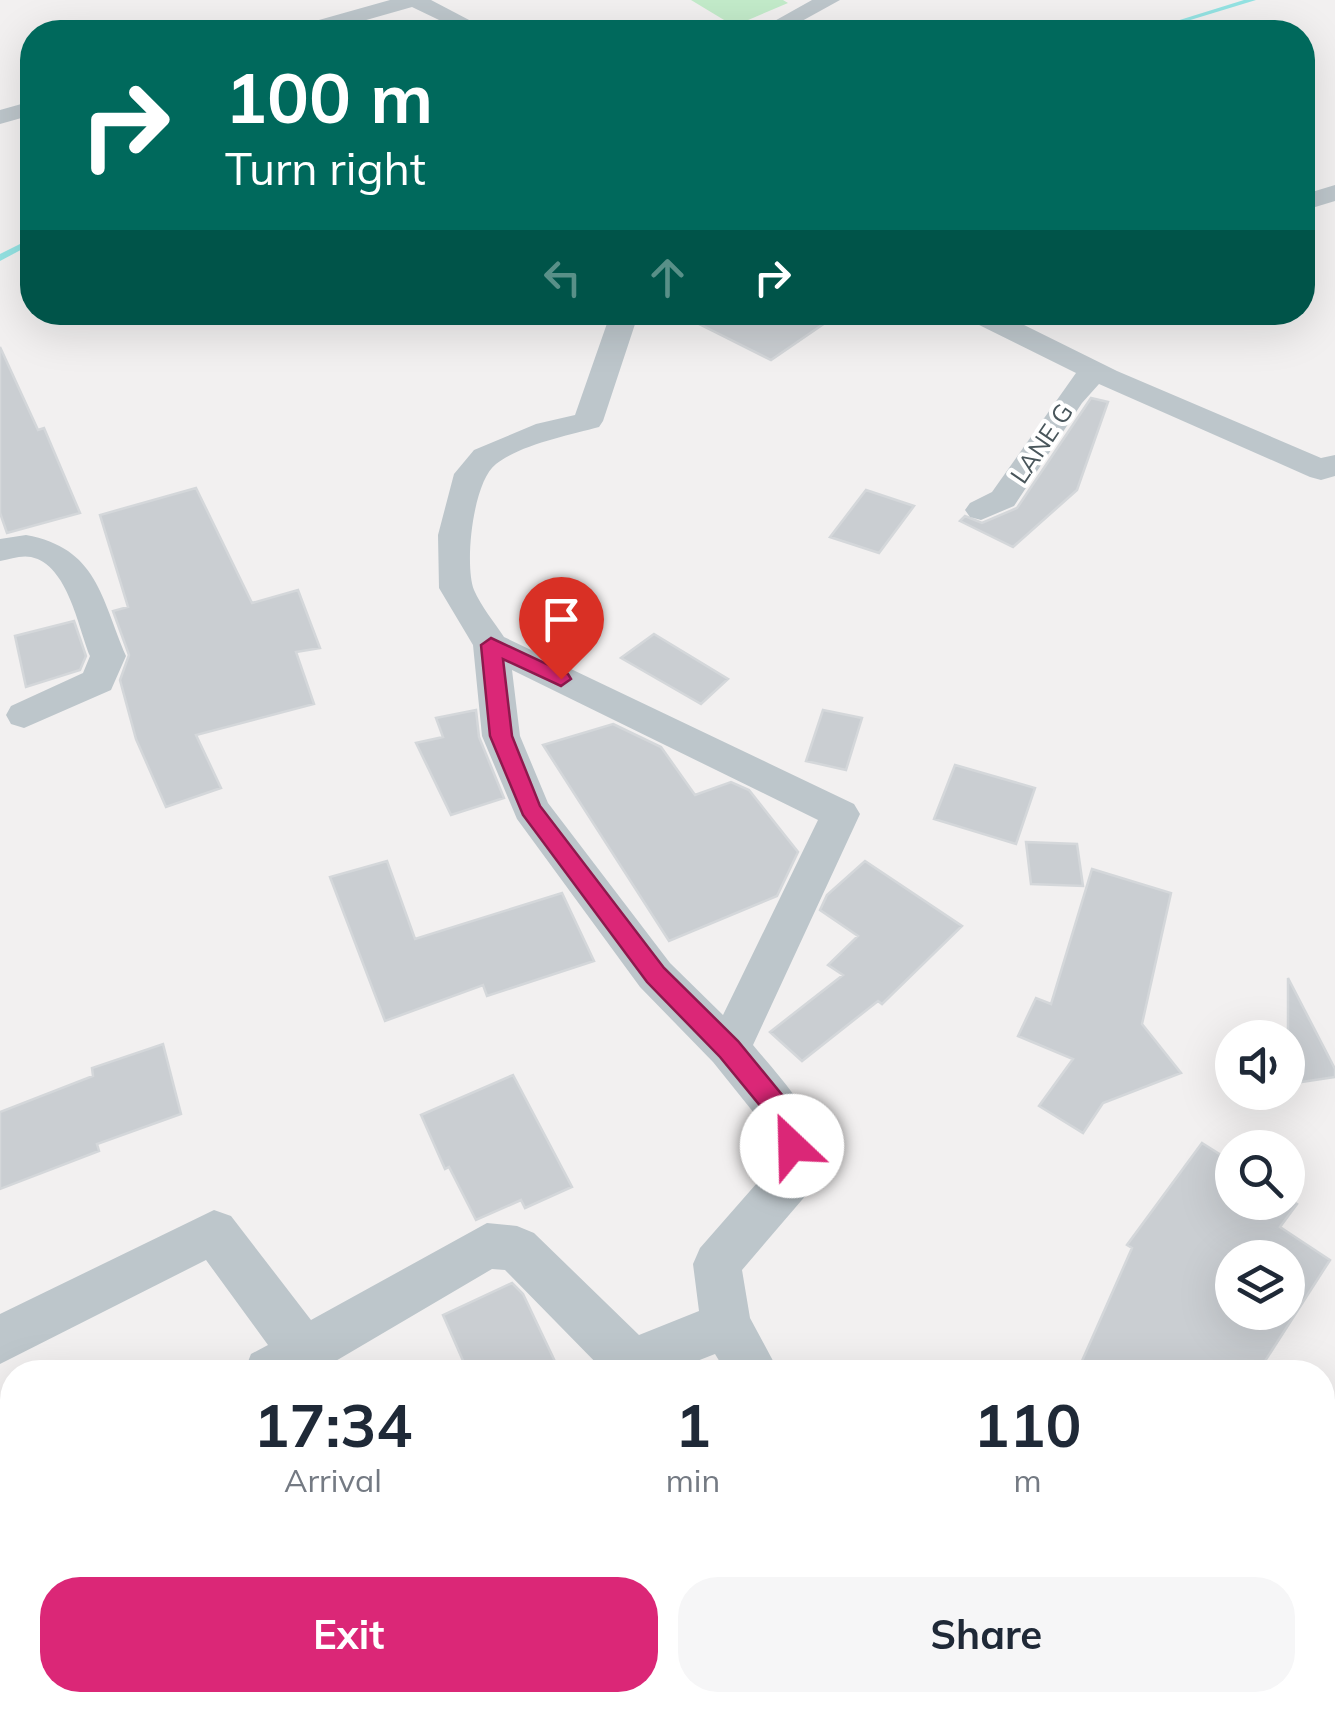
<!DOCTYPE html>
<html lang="en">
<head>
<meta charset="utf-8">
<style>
	body { margin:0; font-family:Mulish,sans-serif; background:#f6f6f7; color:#1f2937; height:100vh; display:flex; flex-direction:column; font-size:38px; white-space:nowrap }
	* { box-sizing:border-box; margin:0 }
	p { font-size:32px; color:#747a83 }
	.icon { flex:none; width:55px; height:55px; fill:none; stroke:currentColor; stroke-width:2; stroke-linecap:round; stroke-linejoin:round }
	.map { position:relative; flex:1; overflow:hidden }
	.panel { position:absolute; left:0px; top:1360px; width:1335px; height:352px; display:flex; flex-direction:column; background:#fff; border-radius:40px 40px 0 0; box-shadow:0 10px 40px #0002 }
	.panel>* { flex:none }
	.banner { position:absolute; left:20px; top:20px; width:1295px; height:305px; border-radius:40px; box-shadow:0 10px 40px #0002; background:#00695c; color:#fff; overflow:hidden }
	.fabs { position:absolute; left:1215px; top:1020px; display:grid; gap:20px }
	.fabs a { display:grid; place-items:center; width:90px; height:90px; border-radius:50%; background:#fff; box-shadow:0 10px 40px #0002; font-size:50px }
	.pin { position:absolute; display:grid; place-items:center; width:85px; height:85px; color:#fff; margin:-102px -42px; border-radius:50% 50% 50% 0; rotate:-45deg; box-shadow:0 0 10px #0007 }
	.pin .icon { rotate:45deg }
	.me { position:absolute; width:110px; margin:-55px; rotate:336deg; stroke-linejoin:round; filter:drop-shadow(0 0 8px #0008) }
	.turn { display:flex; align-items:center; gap:35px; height:210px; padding:0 40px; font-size:45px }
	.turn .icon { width:130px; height:130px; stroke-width:2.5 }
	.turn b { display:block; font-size:70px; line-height:85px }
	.lanes { display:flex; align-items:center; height:95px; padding:0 40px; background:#0003; justify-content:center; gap:50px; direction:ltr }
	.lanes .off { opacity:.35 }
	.eta { display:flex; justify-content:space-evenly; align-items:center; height:170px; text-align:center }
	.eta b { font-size:60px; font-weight:700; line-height:70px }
	.cta { display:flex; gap:20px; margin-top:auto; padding:20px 40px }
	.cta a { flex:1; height:115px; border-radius:40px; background:#db2777; color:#fff; font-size:40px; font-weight:700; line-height:115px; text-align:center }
	.cta a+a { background:#f6f6f7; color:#1f2937 }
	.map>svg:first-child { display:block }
</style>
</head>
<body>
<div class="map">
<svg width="1335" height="1712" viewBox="0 0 1335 1712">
	<rect width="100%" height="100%" fill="#f2f0f0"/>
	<path fill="#c3ebca" d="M 691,0 L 783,0 L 788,3 L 734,26 Z
		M 12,1548 L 12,1682 L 0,1675 L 0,1560 Z
		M 47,1700 L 801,1700 L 806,1712 L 70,1712 Z"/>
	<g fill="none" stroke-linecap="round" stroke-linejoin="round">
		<path fill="#94e3e3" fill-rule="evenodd" d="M 1244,0 L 1256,0 L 1151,32 L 1141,32 Z
			M 32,238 L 32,244 L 0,261 L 0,254 Z"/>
	</g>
	<path fill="#caced2" stroke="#d4d7da" stroke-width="2.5" fill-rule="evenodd" d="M 675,312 L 841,312 L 771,360 Z
		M 0,347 L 38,430 L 44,428 L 80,513 L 7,533 L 0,513 Z
		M 1091,398 L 1108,402 L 1077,490 L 1013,547 L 960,521 L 965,516 L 982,523 L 1017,508 Z
		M 196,488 L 252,603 L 298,590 L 320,648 L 296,652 L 314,704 L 196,735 L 221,788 L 166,807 L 136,739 L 120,680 L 129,655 L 113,611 L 128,607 L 100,515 Z
		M 866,490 L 914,506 L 879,553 L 830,537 Z
		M 74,621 L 86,656 L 80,670 L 26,687 L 15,636 Z
		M 654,634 L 728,679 L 701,704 L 621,658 Z
		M 476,710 L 479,737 L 504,798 L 451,815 L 416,743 L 443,737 L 436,718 Z
		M 823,710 L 862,718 L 846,770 L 806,761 Z
		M 613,724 L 661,747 L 695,795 L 731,782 L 749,790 L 798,852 L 777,896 L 669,941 L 543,745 Z
		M 955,765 L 1035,788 L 1016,844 L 934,819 Z
		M 1026,842 L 1077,844 L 1083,886 L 1031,884 Z
		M 387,861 L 415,939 L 562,893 L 594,961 L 487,996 L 483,985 L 385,1021 L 330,877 Z
		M 865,861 L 962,926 L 882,1004 L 878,1001 L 802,1061 L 770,1032 L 843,975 L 828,965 L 858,936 L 820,910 L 827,895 Z
		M 1092,869 L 1171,893 L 1142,1024 L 1181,1073 L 1103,1103 L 1083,1133 L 1039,1106 L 1073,1059 L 1018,1036 L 1036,998 L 1051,1004 Z
		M 1288,978 L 1335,1069 L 1335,1077 L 1288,1084 Z
		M 163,1044 L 181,1114 L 97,1144 L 99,1151 L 0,1189 L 0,1112 L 93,1076 L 92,1068 Z
		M 513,1075 L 572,1187 L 525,1208 L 521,1200 L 476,1220 L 449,1167 L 445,1169 L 421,1115 Z
		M 1202,1143 L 1232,1162 L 1232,1202 L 1288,1202 L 1288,1198 L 1297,1204 L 1280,1227 L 1330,1260 L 1258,1372 L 1104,1372 L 1082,1361 L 1132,1248 L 1127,1245 ZM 1232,1258 L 1288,1258 L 1288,1312 L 1232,1312 Z
		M 512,1283 L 523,1294 L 560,1372 L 468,1372 L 443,1315 Z"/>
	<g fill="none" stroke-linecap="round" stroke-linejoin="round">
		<path fill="#bdc6cb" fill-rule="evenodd" d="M 390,0 L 431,0 L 492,32 L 464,32 L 412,7 L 324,32 L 291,32 L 294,27 Z
			M 812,0 L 840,0 L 782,32 L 755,32 Z
			M 32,101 L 32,115 L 0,124 L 0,110 Z
			M 1335,185 L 1335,201 L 1302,211 L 1302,195 Z
			M 611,312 L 639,312 L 603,421 L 599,427 C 569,435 520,445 496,464 C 473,481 464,564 474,590 C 481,606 494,622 504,637 L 854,804 L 860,814 L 753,1045 C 784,1083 837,1133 813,1187 L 742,1270 L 750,1318 L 779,1372 L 726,1372 L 715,1354 L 669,1372 L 605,1372 L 505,1270 L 492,1269 L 317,1372 L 244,1372 L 251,1354 L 268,1345 L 206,1260 L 0,1364 L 0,1314 L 214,1210 L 231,1216 L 311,1320 L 487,1223 L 517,1226 L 534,1233 L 639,1335 L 699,1311 L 693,1264 L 700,1248 L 772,1166 L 766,1128 L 713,1062 L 640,987 L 517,819 L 482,736 L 473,645 L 439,588 L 438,535 L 454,474 L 474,450 L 536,424 L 575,415 ZM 512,670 L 818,820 L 723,1015 L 670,963 L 548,803 L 520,736 Z
			M 961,312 L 998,312 L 1117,371 L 1321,458 L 1335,455 L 1335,476 L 1321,480 L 1310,477 L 1099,384 L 1082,403 L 1014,506 L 981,520 L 970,517 L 965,510 L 970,503 L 992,492 L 1076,373 L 965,318 Z
			M 26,535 C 97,548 101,597 126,656 L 111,690 L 24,728 L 11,724 L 6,715 L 11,706 L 83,673 L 90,656 C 78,627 68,565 31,557 C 21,555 10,559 0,561 L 0,539 Z
			M 12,1497 L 12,1554 L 0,1559 L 0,1502 Z
			M 936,1700 L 997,1700 L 1002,1712 L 941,1712 Z"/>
	</g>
	<path fill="#db2777" stroke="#8e194d" stroke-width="2.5" d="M 491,638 L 568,674 L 571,679 L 561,686 L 503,659 L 512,736 L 540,806 L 664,968 L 738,1041 L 797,1113 L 805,1146 L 801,1155 L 792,1158 L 783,1155 L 776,1125 L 720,1057 L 647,982 L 523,815 L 490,736 L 481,645 Z"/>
	<g text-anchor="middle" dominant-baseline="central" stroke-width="8" stroke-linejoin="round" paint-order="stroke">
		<g font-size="25" fill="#49565b" stroke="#fff">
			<text transform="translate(1041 443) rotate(-56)">LANE G</text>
		</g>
	</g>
</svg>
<div class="fabs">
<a><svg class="icon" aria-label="sound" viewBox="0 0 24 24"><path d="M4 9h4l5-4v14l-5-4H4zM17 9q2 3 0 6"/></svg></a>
<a><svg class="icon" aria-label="search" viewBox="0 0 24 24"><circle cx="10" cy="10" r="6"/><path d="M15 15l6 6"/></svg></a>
<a><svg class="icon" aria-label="layers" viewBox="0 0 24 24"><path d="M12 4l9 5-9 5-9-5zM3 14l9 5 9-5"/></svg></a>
</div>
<div class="pin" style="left:561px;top:679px;background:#d93025"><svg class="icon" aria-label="arrive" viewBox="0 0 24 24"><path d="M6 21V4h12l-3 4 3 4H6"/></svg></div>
<svg class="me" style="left:792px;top:1146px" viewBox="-20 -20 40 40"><circle r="19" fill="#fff"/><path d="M0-13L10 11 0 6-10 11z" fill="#db2777"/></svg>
<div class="banner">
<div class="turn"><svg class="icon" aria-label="right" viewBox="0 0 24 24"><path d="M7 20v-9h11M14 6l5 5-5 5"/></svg><div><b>100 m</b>Turn right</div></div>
<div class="lanes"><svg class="icon off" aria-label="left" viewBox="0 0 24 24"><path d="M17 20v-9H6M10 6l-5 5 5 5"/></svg><svg class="icon off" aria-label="ahead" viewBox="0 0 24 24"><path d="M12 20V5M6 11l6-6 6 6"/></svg><svg class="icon" aria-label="right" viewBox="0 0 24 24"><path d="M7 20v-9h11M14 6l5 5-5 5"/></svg></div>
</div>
<section class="panel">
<div class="eta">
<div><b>17:34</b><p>Arrival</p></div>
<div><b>1</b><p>min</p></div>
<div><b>110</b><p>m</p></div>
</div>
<div class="cta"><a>Exit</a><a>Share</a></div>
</section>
</div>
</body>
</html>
